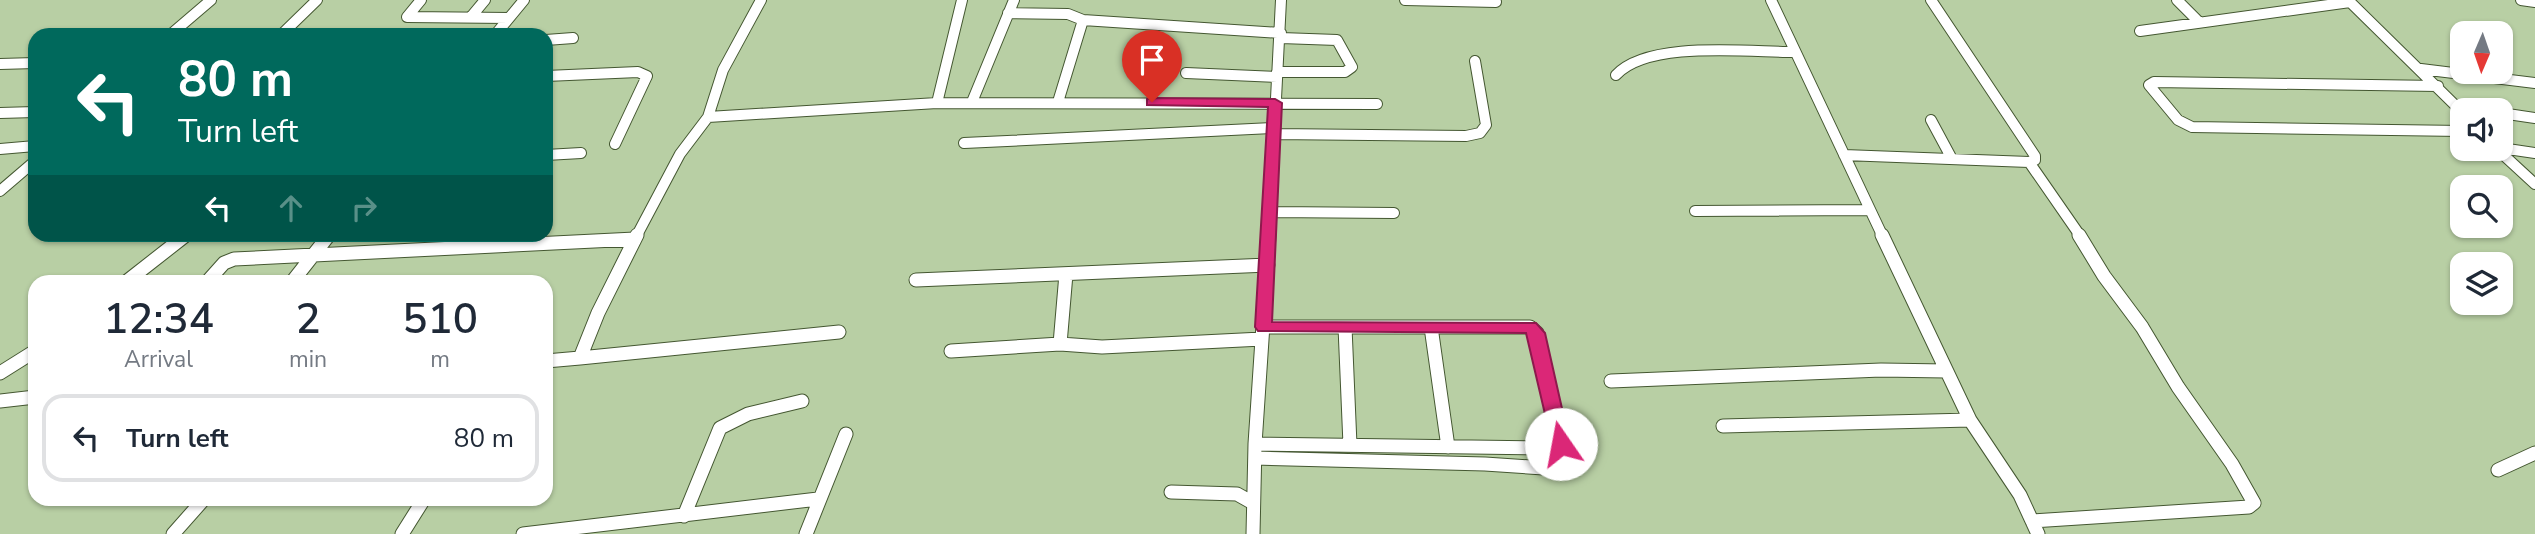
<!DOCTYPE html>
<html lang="en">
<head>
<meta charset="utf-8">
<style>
	body { margin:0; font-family:"Nunito Sans",sans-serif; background:#f6f6f7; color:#1f2937; height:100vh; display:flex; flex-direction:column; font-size:26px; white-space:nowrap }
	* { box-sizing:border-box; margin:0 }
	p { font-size:23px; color:#747a83 }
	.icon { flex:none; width:38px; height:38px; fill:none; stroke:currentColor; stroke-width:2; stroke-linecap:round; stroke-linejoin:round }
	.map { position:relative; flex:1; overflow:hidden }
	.drawer { position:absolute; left:28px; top:275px; width:525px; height:231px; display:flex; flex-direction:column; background:#fff; border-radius:21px; box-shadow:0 2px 5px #0004 }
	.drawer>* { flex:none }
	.guide { position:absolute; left:28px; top:28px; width:525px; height:214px; border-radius:21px; box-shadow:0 2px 5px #0004; background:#00695c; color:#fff; overflow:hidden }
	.needle { width:46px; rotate:182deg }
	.buttons { position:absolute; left:2450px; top:21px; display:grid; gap:14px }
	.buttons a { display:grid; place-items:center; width:63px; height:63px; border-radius:14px; background:#fff; box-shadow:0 2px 5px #0004; font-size:35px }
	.pin { position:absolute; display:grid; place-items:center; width:60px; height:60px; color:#fff; margin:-72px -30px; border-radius:50% 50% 50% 0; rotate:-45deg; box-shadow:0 0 7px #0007 }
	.pin .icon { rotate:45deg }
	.me { position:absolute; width:77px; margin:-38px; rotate:348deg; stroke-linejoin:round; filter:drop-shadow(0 0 5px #0008) }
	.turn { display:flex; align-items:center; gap:24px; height:147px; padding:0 35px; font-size:32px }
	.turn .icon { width:91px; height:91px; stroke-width:2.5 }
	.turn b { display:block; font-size:49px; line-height:60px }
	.lanes { display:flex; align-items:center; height:66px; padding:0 35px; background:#0003; justify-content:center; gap:35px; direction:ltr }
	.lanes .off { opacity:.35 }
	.eta { display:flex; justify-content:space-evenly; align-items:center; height:119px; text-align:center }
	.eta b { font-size:42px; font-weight:600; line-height:49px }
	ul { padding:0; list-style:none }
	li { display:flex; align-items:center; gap:21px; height:88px; margin:0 14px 10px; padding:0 21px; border:4px solid #e0e1e3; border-radius:21px }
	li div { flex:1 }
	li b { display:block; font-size:26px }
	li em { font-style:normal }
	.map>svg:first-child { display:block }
</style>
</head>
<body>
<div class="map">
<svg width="2535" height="534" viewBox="0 0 2535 534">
	<rect width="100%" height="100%" fill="#b8cfa4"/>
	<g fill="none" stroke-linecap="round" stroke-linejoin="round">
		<g stroke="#445731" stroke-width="12">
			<path id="minor-far1" d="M 421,0 L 407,17 L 509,18
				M 1405,0 L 1496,2
				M 1771,0 L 1883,237
				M 1931,0 L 2035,156 L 2035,160 L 2029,162 L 2081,237
				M 2177,0 L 2199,22
				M 2348,0 L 2462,112
				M 2521,0 L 2535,2
				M 1008,13 L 1068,14 L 1083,20 L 1058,102
				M 470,18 L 485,0
				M 1083,20 L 1281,33
				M 2140,31 L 2350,2
				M 170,35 L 211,0
				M 281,35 L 317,0
				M 495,35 L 524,0
				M 546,40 L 573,38
				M 0,64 L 35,63
				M 2421,69 L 2535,83
				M 1277,72 L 1345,72 L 1352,67 L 1337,40 L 1281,38
				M 1186,73 L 1277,77
				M 1616,75 C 1648,40 1748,52 1794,52
				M 546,76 L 638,72 L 647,76 L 615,144
				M 2438,86 L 2154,82 L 2149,85 L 2178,120 L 2192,127 L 2462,131
				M 972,102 L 1014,0
				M 937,103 L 962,0
				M 2459,108 L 2478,110
				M 0,113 L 35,112
				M 2501,113 L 2535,118
				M 708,117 L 937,103 L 1377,104
				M 1931,120 L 1952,159
				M 1274,134 L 1466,136 L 1480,133 L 1486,125 L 1475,61
				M 964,143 L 1274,128
				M 2501,148 L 2535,153
				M 0,149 L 35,146
				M 2497,149 L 2535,184
				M 546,155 L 581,153
				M 1844,155 L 2029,162
				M 0,191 L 35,161
				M 1695,211 L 1870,210
				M 1271,212 L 1394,213
				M 184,237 L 187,234
				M 328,237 L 330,234
				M 636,237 L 680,154 L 708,117 L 723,70 L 761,0
				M 1269,237 L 1281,0"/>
		</g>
		<g stroke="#445731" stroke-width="15">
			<path id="minor" d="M 1882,235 L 1970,420 L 2020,495 L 2038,534
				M 916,280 L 1268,265
				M 126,282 L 186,235
				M 207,282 L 224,263 L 234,259 L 635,239
				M 292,282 L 329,235
				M 1345,327 L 1350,445
				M 1431,327 L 1448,447
				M 1060,344 L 1066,274
				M 951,351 L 1060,344 L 1102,347 L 1262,339
				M 580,358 L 839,332
				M 546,361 L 580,358 L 598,313 L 637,235
				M 0,373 L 35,351
				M 1611,381 L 1881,370 L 1946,371
				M 0,401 L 35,397
				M 1723,426 L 1970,420
				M 1255,444 L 1551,448 L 1561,444 L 1537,333 L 1530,327 L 1264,327
				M 1255,458 L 1485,464 L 1559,469
				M 2498,470 L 2535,453
				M 1171,492 L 1237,494 L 1253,503
				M 684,516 L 720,428 L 748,414 L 802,401
				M 2032,521 L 2249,507 L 2254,503 L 2232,464 L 2178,387 L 2142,327 L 2104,276 L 2079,235
				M 173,534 L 204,499
				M 402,534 L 424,499
				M 523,534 L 818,499
				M 806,534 L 846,434
				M 1253,534 L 1255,444 L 1269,235"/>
		</g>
		<use href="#minor-far1" stroke="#fff" stroke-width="10"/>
		<use href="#minor" stroke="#fff" stroke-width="13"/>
	</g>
	<path fill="#db2777" stroke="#8e194d" stroke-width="2" d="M 1152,98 L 1275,99 L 1282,103 L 1272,322 L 1536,323 L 1545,333 L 1570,444 L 1567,448 L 1554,448 L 1552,444 L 1526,333 L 1258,331 L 1255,327 L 1268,107 L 1147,105 L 1147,99 Z"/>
</svg>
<div class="buttons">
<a><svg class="needle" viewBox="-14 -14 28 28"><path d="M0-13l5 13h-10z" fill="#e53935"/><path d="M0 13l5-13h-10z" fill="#747a83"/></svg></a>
<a><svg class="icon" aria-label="sound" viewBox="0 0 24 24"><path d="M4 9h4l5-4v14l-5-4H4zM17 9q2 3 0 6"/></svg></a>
<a><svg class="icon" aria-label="search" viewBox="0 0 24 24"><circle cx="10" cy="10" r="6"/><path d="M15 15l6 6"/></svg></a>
<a><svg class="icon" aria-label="layers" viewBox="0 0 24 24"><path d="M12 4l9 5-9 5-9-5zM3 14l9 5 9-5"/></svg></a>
</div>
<div class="pin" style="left:1152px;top:102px;background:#d93025"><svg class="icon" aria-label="arrive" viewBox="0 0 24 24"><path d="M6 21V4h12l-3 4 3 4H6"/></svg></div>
<svg class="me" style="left:1561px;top:444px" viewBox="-20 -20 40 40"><circle r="19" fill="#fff"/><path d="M0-13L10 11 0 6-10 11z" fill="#db2777"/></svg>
<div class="guide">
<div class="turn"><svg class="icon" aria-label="left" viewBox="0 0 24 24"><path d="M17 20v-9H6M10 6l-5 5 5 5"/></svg><div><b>80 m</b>Turn left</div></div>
<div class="lanes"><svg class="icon" aria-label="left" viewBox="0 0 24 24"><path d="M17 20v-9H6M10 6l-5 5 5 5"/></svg><svg class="icon off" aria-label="ahead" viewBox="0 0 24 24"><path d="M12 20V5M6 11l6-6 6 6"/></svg><svg class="icon off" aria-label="right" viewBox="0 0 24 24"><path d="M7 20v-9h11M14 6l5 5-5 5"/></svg></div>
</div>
<section class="drawer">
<div class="eta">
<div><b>12:34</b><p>Arrival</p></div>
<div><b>2</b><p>min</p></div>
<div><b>510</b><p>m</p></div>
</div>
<ul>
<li><svg class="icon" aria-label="left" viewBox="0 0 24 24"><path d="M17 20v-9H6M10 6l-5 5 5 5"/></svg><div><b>Turn left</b></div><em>80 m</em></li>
</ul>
</section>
</div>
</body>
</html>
